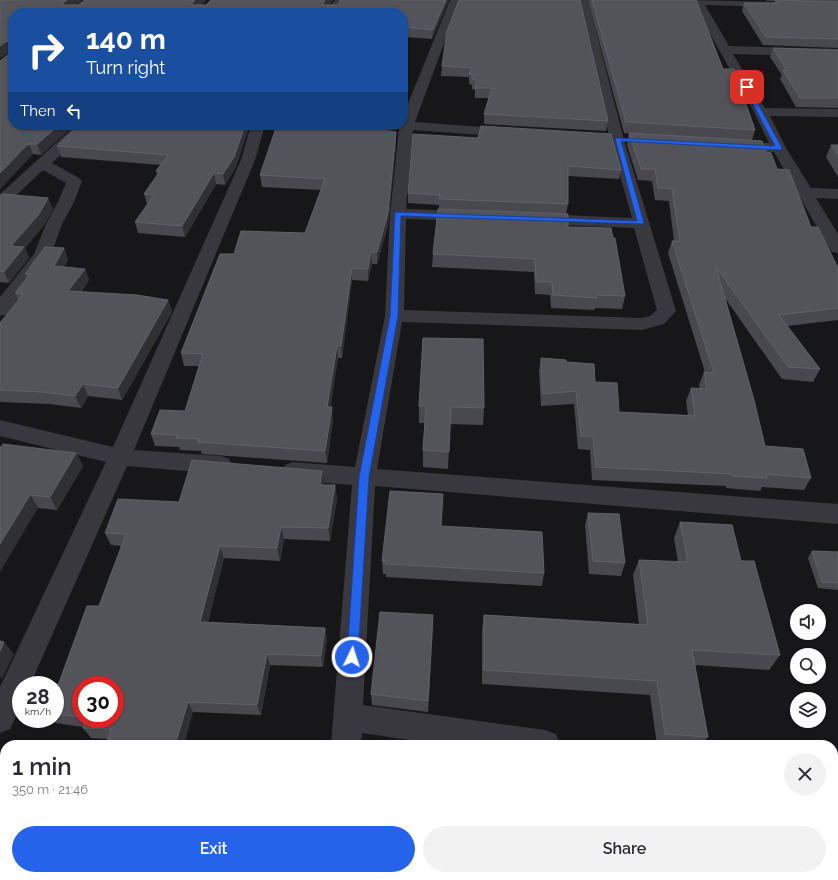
<!DOCTYPE html>
<html lang="en">
<head>
<meta charset="utf-8">
<style>
	body { margin:0; font-family:Raleway,sans-serif; background:#f2f2f3; color:#2b2b33; height:100vh; display:flex; flex-direction:column; font-size:15px; white-space:nowrap }
	* { box-sizing:border-box; margin:0 }
	p { font-size:13px; color:#7c7c81 }
	.icon { flex:none; width:22px; height:22px; fill:none; stroke:currentColor; stroke-width:2; stroke-linecap:round; stroke-linejoin:round }
	.map { position:relative; flex:1; overflow:hidden }
	.panel { position:absolute; left:0px; top:740px; width:838px; height:140px; display:flex; flex-direction:column; background:#fff; border-radius:16px 16px 0 0; box-shadow:0 1px 3px #0004 }
	.panel>* { flex:none }
	.top-card { position:absolute; left:8px; top:8px; width:400px; height:122px; border-radius:16px; box-shadow:0 1px 3px #0004; background:#1a4fa0; color:#fff; overflow:hidden }
	.buttons { position:absolute; left:790px; top:604px; display:grid; gap:8px }
	.buttons a { display:grid; place-items:center; width:36px; height:36px; border-radius:50%; background:#fff; box-shadow:0 1px 3px #0004; font-size:20px }
	.speed { position:absolute; left:12px; top:676px; display:flex; gap:8px; font-size:20px; font-weight:700; text-align:center }
	.speed>* { display:grid; place-content:center; width:52px; height:52px; border-radius:50%; background:#fff; box-shadow:0 1px 3px #0004; line-height:1 }
	.speed small { font-size:10px; font-weight:400 }
	.speed .limit { border:6px solid #d22; background:#fff; color:#111 }
	.pin { position:absolute; display:grid; place-items:center; width:34px; height:34px; color:#fff; margin:-17px; border-radius:8px; box-shadow:0 2px 6px #0006 }
	.me { position:absolute; width:44px; margin:-22px; rotate:4deg; stroke-linejoin:round; filter:drop-shadow(0 0 3px #0008) }
	.turn { display:flex; align-items:center; gap:14px; height:84px; padding:0 12px; font-size:18px }
	.turn .icon { width:52px; height:52px; stroke-width:2.5 }
	.turn b { display:block; font-size:28px; line-height:34px }
	.then { display:flex; align-items:center; height:38px; padding:0 12px; background:#0003; gap:8px; font-size:15px }
	.round { display:grid; place-items:center; flex:none; width:42px; height:42px; border-radius:21px; background:#f2f2f3 }
	.head { display:flex; align-items:center; justify-content:space-between; height:68px; padding:0 12px }
	h1 { font-size:24px; font-weight:600; line-height:30px }
	.primary-button { display:flex; gap:8px; margin-top:auto; padding:8px 12px }
	.primary-button a { flex:1; height:46px; border-radius:24px; background:#2563eb; color:#fff; font-size:16px; font-weight:600; line-height:46px; text-align:center }
	.primary-button a+a { background:#f2f2f3; color:#2b2b33 }
	.map>svg:first-child { display:block }
</style>
</head>
<body>
<div class="map">
<svg width="838" height="880" viewBox="0 0 838 880">
	<rect width="100%" height="100%" fill="#171719"/>
	<g fill="none" stroke-linecap="round" stroke-linejoin="round">
		<path fill="#38383e" fill-rule="evenodd" d="M 335,0 L 346,0 L 337,13 L 325,13 Z
			M 450,0 L 460,0 L 415,122 L 511,129 L 516,130 L 518,133 L 516,136 L 511,137 L 413,130 L 406,209 L 468,211 L 474,213 L 476,216 L 474,219 L 468,221 L 406,219 L 404,310 L 642,318 L 650,316 L 657,310 L 634,228 L 538,224 L 532,222 L 530,219 L 532,216 L 538,214 L 632,218 L 610,140 L 578,0 L 588,0 L 624,140 L 676,311 L 664,324 L 642,330 L 402,322 L 377,469 L 838,504 L 838,524 L 375,486 L 363,705 L 545,730 L 556,734 L 560,745 L 443,745 L 362,733 L 361,745 L 331,745 L 352,485 L 293,480 L 285,477 L 282,471 L 285,465 L 293,462 L 355,467 L 385,316 L 390,214 L 399,129 L 395,128 L 393,125 L 403,125 L 403,116 Z
			M 691,0 L 778,2 L 779,4 L 774,7 L 705,5 L 729,46 L 838,49 L 838,57 L 733,54 L 765,108 L 838,109 L 838,117 L 770,116 L 786,148 L 811,188 L 838,189 L 838,199 L 816,198 L 838,234 L 838,253 L 832,252 L 829,248 L 774,152 L 735,150 L 730,149 L 728,146 L 730,143 L 735,142 L 769,143 L 754,112 Z
			M 76,125 L 91,125 L 52,163 L 79,178 L 82,181 L 74,202 L 62,224 L 51,255 L 7,314 L 0,316 L 0,297 L 34,254 L 46,224 L 58,202 L 66,183 L 43,170 L 6,205 L 0,207 L 0,194 Z
			M 251,125 L 265,125 L 255,160 L 134,450 L 221,456 L 229,459 L 232,465 L 229,471 L 221,474 L 127,466 L 30,685 L 21,685 L 21,705 L 10,729 L 0,733 L 0,687 L 106,462 L 0,436 L 0,420 L 113,447 L 241,160 Z
			M 833,771 L 838,771 L 838,801 L 833,801 Z
			M 317,875 L 351,875 L 350,880 L 316,880 Z"/>
	</g>
	<path fill="#48484e" fill-rule="evenodd" d="M 0,0 L 82,0 L 75,5 L 78,5 L 85,0 L 206,0 L 201,5 L 206,5 L 211,0 L 333,0 L 329,5 L 338,5 L 340,0 L 449,0 L 432,39 L 405,37 L 403,40 L 403,13 L 13,13 L 13,125 L 74,125 L 41,155 L 33,154 L 30,157 L 0,189 L 0,61 L 10,53 L 10,51 L 9,52 L 0,58 Z
		M 459,0 L 608,121 L 606,131 L 484,124 L 484,114 L 489,98 L 475,98 L 475,90 L 472,89 L 472,85 L 469,84 L 469,77 L 441,76 L 442,66 Z
		M 588,0 L 696,0 L 723,69 L 755,130 L 752,140 L 766,152 L 777,169 L 811,227 L 838,268 L 838,320 L 787,326 L 820,369 L 813,382 L 782,379 L 725,298 L 765,446 L 811,478 L 804,490 L 762,487 L 760,491 L 726,488 L 726,486 L 592,480 L 590,450 L 578,449 L 574,404 L 541,406 L 539,371 L 541,358 L 566,362 L 595,382 L 619,412 L 688,415 L 686,401 L 691,388 L 700,389 L 699,385 L 704,372 L 705,372 L 668,253 L 672,241 L 674,241 L 669,201 L 655,200 L 652,181 L 638,180 L 627,145 L 629,133 L 670,135 L 624,133 Z
		M 765,0 L 838,0 L 838,2 Z
		M 775,0 L 838,2 L 838,48 L 763,45 L 742,11 L 744,3 L 774,3 Z
		M 773,48 L 838,50 L 838,108 L 796,107 L 780,79 L 782,75 L 770,57 Z
		M 79,125 L 236,167 L 225,185 L 216,184 L 185,237 L 138,233 L 135,222 L 147,204 L 144,194 L 157,175 L 156,171 L 161,165 L 61,157 L 57,146 Z
		M 391,127 L 390,131 L 396,132 L 396,143 L 388,225 L 377,264 L 372,264 L 368,281 L 352,280 L 342,358 L 338,358 L 330,407 L 333,420 L 327,463 L 202,454 L 201,451 L 180,450 L 179,447 L 155,446 L 151,434 L 185,411 L 199,366 L 184,366 L 181,353 L 234,254 L 305,233 L 321,190 L 262,187 L 260,175 Z
		M 413,134 L 621,170 L 619,179 L 568,176 L 568,204 L 566,214 L 439,209 L 439,205 L 408,203 L 408,193 Z
		M 831,145 L 838,145 L 838,177 L 826,157 Z
		M 0,196 L 48,198 L 53,209 L 44,225 L 25,248 L 29,258 L 9,283 L 0,282 Z
		M 568,227 L 625,296 L 622,309 L 595,308 L 594,310 L 551,308 L 550,295 L 535,294 L 534,272 L 432,267 L 433,254 Z
		M 64,248 L 68,259 L 64,267 L 85,269 L 89,280 L 81,292 L 168,300 L 172,312 L 122,400 L 88,396 L 81,408 L 49,404 L 0,402 L 0,323 L 18,300 L 15,293 L 27,278 L 25,274 Z
		M 419,406 L 484,408 L 483,425 L 450,424 L 448,469 L 423,467 L 423,450 L 425,423 L 419,423 Z
		M 1,447 L 76,453 L 83,466 L 57,510 L 38,508 Z
		M 322,471 L 324,485 L 335,485 L 337,498 L 330,541 L 284,539 L 280,561 L 224,558 L 208,622 L 325,628 L 327,639 L 323,667 L 270,665 L 261,715 L 193,712 L 108,739 L 91,738 L 83,728 L 83,727 L 55,723 L 51,719 L 55,719 L 55,692 L 99,606 L 122,546 L 111,545 L 105,533 L 179,502 ZM 81,685 L 115,719 L 81,719 Z
		M 588,513 L 625,563 L 621,576 L 589,574 L 585,525 Z
		M 680,522 L 741,561 L 780,655 L 769,670 L 695,665 L 708,737 L 702,745 L 657,745 L 650,695 L 482,684 L 482,630 L 484,615 L 639,624 L 633,575 L 639,560 L 678,562 L 674,538 Z
		M 441,526 L 544,573 L 542,586 L 386,577 L 386,574 L 383,574 L 382,561 Z
		M 812,551 L 838,552 L 838,590 L 818,588 L 808,558 Z
		M 433,627 L 428,712 L 372,705 L 371,694 Z
		M 576,875 L 798,875 L 799,880 L 576,880 Z"/>
	<path fill="#303034" d="M 67,0 L 82,0 L 66,12 L 63,5 L 63,3 Z
		M 195,0 L 206,0 L 194,12 L 192,3 Z
		M 325,0 L 333,0 L 324,12 L 323,3 Z
		M 446,0 L 449,0 L 432,39 L 433,30 Z
		M 405,27 L 405,37 L 403,40 L 403,30 Z
		M 9,41 L 13,51 L 9,52 L 0,58 L 0,46 L 5,42 Z
		M 59,125 L 74,125 L 41,155 L 37,144 Z
		M 245,125 L 250,125 L 236,167 L 225,185 L 223,174 Z
		M 388,125 L 391,125 L 391,127 L 386,142 L 385,131 Z
		M 396,132 L 396,143 L 388,225 L 377,264 L 377,252 Z
		M 29,144 L 33,154 L 30,157 L 0,189 L 0,173 L 26,146 Z
		M 214,173 L 216,184 L 185,237 L 182,226 Z
		M 48,198 L 53,209 L 44,225 L 25,248 L 29,258 L 9,283 L 4,272 L 11,246 Z
		M 64,248 L 68,259 L 59,277 L 54,266 Z
		M 371,252 L 372,264 L 368,281 L 368,269 Z
		M 352,268 L 352,280 L 342,358 L 341,346 Z
		M 85,269 L 89,280 L 73,302 L 68,291 Z
		M 168,300 L 172,312 L 122,400 L 118,388 Z
		M 337,346 L 338,358 L 329,419 L 327,407 Z
		M 83,384 L 88,396 L 81,408 L 75,396 Z
		M 332,407 L 333,420 L 327,463 L 325,451 Z
		M 76,453 L 83,466 L 57,510 L 50,497 Z
		M 322,471 L 324,483 L 322,498 L 320,485 Z
		M 335,485 L 337,498 L 330,541 L 328,528 Z
		M 30,495 L 38,508 L 0,572 L 0,544 Z
		M 281,527 L 284,539 L 280,561 L 277,548 Z
		M 220,546 L 224,558 L 205,633 L 200,622 Z
		M 433,615 L 433,627 L 428,712 L 428,701 Z
		M 325,628 L 327,639 L 323,667 L 321,656 Z
		M 4,642 L 14,654 L 2,679 L 0,676 L 0,651 Z
		M 267,654 L 270,665 L 261,715 L 257,705 Z
		M 188,702 L 193,712 L 184,745 L 175,745 Z
		M 229,875 L 236,875 L 235,880 L 228,880 Z"/>
	<path fill="#53535a" stroke="#606169" d="M 0,0 L 67,0 L 63,3 L 63,5 L 78,5 L 85,0 L 195,0 L 192,3 L 192,5 L 206,5 L 211,0 L 325,0 L 323,3 L 323,5 L 338,5 L 340,0 L 446,0 L 433,30 L 405,27 L 403,30 L 403,13 L 13,13 L 13,125 L 59,125 L 37,144 L 29,144 L 26,146 L 0,173 L 0,61 L 10,53 L 11,42 L 9,41 L 5,42 L 0,46 Z
		M 459,0 L 580,0 L 608,121 L 484,114 L 492,88 L 475,88 L 477,80 L 472,79 L 474,75 L 469,74 L 472,68 L 442,66 L 447,31 Z
		M 592,0 L 696,0 L 723,69 L 734,69 L 755,130 L 626,122 Z
		M 775,0 L 838,2 L 838,39 L 766,37 L 744,3 L 778,3 Z
		M 773,48 L 838,50 L 838,98 L 800,98 L 783,70 L 787,71 Z
		M 79,125 L 245,125 L 234,157 L 223,174 L 214,173 L 182,226 L 135,222 L 154,195 L 144,194 L 160,171 L 156,171 L 168,155 L 57,146 Z
		M 277,125 L 388,125 L 385,131 L 396,132 L 388,213 L 377,252 L 371,252 L 368,269 L 352,268 L 341,346 L 337,346 L 327,407 L 332,407 L 325,451 L 198,442 L 199,439 L 176,438 L 177,435 L 151,434 L 160,410 L 185,411 L 203,354 L 181,353 L 220,254 L 234,254 L 241,231 L 305,233 L 325,179 L 260,175 Z
		M 481,126 L 611,134 L 621,170 L 568,166 L 568,204 L 439,199 L 440,195 L 408,193 L 413,134 L 478,138 Z
		M 629,133 L 762,141 L 766,152 L 771,153 L 777,169 L 789,170 L 811,227 L 818,227 L 838,268 L 838,308 L 779,315 L 820,369 L 788,367 L 716,267 L 754,400 L 765,446 L 803,449 L 811,478 L 766,474 L 767,478 L 732,476 L 732,474 L 596,467 L 593,437 L 581,436 L 576,391 L 543,394 L 541,358 L 566,360 L 566,362 L 594,364 L 595,382 L 617,383 L 619,412 L 695,416 L 691,388 L 707,389 L 704,372 L 714,373 L 672,241 L 680,241 L 672,189 L 658,188 L 655,169 L 641,169 Z
		M 831,145 L 838,145 L 838,156 Z
		M 3,194 L 48,198 L 39,214 L 11,246 L 24,247 L 4,272 L 0,271 L 0,196 Z
		M 438,209 L 568,214 L 568,227 L 611,228 L 613,238 L 615,238 L 625,296 L 596,295 L 597,298 L 553,295 L 552,282 L 536,282 L 535,259 L 433,254 Z
		M 45,247 L 64,248 L 54,266 L 85,269 L 68,291 L 137,295 L 168,300 L 118,388 L 83,384 L 75,396 L 43,392 L 0,390 L 0,323 L 23,294 L 15,293 L 30,274 L 25,274 Z
		M 423,338 L 483,339 L 484,408 L 451,407 L 449,452 L 423,450 L 426,406 L 419,406 Z
		M 3,444 L 76,453 L 50,497 L 30,495 L 0,544 L 0,447 L 1,447 Z
		M 192,460 L 322,471 L 320,485 L 335,485 L 328,528 L 281,527 L 277,548 L 220,546 L 200,622 L 325,628 L 321,656 L 267,654 L 257,705 L 188,702 L 175,745 L 106,745 L 111,729 L 83,728 L 85,719 L 115,719 L 115,685 L 81,685 L 81,717 L 55,714 L 55,692 L 60,680 L 87,606 L 99,606 L 126,534 L 105,533 L 118,499 L 179,502 Z
		M 390,491 L 443,494 L 441,526 L 542,532 L 544,573 L 386,564 L 386,561 L 382,561 Z
		M 588,513 L 619,514 L 625,563 L 593,561 Z
		M 680,522 L 732,525 L 741,561 L 754,561 L 780,655 L 692,650 L 708,737 L 665,734 L 657,681 L 484,670 L 484,615 L 648,625 L 639,560 L 688,562 Z
		M 812,551 L 838,552 L 838,583 L 822,582 Z
		M 380,612 L 433,615 L 428,701 L 371,694 Z
		M 0,641 L 4,642 L 0,651 Z
		M 70,875 L 229,875 L 228,880 L 68,880 Z
		M 393,875 L 510,875 L 510,880 L 393,880 Z
		M 585,875 L 798,875 L 799,880 L 585,880 Z"/>
	<path fill="#2563eb" stroke="#184099" d="M 747,85 L 749,87 L 782,148 L 781,150 L 621,141 L 644,223 L 643,224 L 401,216 L 398,316 L 369,477 L 358,657 L 356,661 L 352,662 L 348,661 L 347,657 L 359,477 L 390,316 L 395,212 L 637,221 L 615,138 L 775,146 L 744,87 Z"/>
</svg>
<div class="buttons">
<a><svg class="icon" aria-label="sound" viewBox="0 0 24 24"><path d="M4 9h4l5-4v14l-5-4H4zM17 9q2 3 0 6"/></svg></a>
<a><svg class="icon" aria-label="search" viewBox="0 0 24 24"><circle cx="10" cy="10" r="6"/><path d="M15 15l6 6"/></svg></a>
<a><svg class="icon" aria-label="layers" viewBox="0 0 24 24"><path d="M12 4l9 5-9 5-9-5zM3 14l9 5 9-5"/></svg></a>
</div>
<div class="speed"><div>28<small>km/h</small></div><div class="limit">30</div></div>
<div class="pin" style="left:747px;top:87px;background:#d93025"><svg class="icon" aria-label="arrive" viewBox="0 0 24 24"><path d="M6 21V4h12l-3 4 3 4H6"/></svg></div>
<svg class="me" style="left:352px;top:657px" viewBox="-20 -20 40 40"><circle r="17" fill="#2563eb" stroke="#fff" stroke-width="3"/><path d="M0-11L8 9 0 5-8 9z" fill="#fff"/></svg>
<div class="top-card">
<div class="turn"><svg class="icon" aria-label="right" viewBox="0 0 24 24"><path d="M7 20v-9h11M14 6l5 5-5 5"/></svg><div><b>140 m</b>Turn right</div></div>
<div class="then">Then<svg class="icon" aria-label="left" viewBox="0 0 24 24"><path d="M17 20v-9H6M10 6l-5 5 5 5"/></svg></div>
</div>
<section class="panel">
<div class="head"><div><h1>1 min</h1><p>350 m · 21:46</p></div><a class="round"><svg class="icon" aria-label="close" viewBox="0 0 24 24"><path d="M6 6l12 12M18 6L6 18"/></svg></a></div>
<div class="primary-button"><a>Exit</a><a>Share</a></div>
</section>
</div>
</body>
</html>
